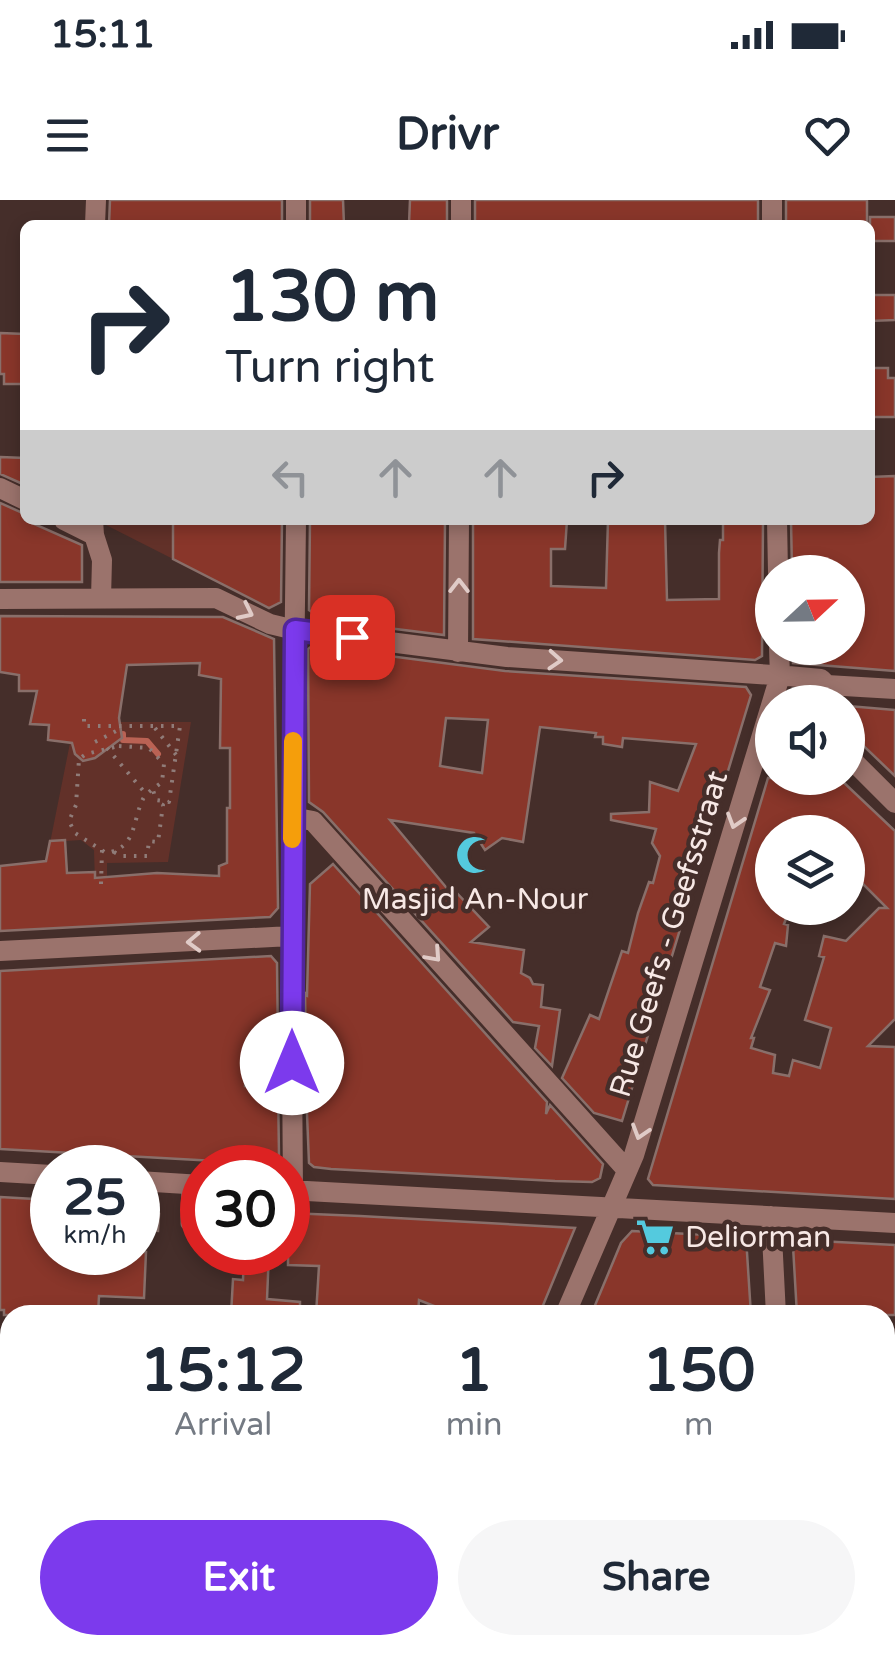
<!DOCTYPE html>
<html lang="en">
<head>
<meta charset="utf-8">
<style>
	body { margin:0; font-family:"Varela Round",sans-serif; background:#f6f6f7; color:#1f2937; height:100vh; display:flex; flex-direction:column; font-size:38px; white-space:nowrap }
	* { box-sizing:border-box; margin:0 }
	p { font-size:32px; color:#747a83 }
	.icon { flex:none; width:55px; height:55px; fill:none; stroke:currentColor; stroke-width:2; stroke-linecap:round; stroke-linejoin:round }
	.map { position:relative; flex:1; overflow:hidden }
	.panel { position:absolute; left:0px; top:1105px; width:895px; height:350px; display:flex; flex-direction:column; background:#fff; border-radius:30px 30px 0 0; box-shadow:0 5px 15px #0003 }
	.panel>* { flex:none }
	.guide { position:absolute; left:20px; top:20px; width:855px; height:305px; border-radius:15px; box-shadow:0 5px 15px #0003; background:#fff; color:#1f2937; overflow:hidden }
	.needle { width:65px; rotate:68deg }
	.buttons { position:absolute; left:755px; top:355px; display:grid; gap:20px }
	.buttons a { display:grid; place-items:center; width:110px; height:110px; border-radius:50%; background:#fff; box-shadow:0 5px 15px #0003; font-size:50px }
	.speed { position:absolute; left:30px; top:945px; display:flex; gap:20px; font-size:50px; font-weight:700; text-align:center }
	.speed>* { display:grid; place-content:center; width:130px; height:130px; border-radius:50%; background:#fff; box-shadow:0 5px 15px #0003; line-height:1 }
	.speed small { font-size:25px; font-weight:400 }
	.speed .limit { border:15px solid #d22; background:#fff; color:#111 }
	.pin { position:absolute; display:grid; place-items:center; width:85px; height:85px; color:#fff; margin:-42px; border-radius:20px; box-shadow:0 5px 15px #0006 }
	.me { position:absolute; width:110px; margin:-55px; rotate:0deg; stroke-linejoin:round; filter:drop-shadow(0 0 8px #0008) }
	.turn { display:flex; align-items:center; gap:35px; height:210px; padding:0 40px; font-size:45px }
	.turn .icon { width:130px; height:130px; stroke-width:2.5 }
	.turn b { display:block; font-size:70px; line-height:85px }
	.lanes { display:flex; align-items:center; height:95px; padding:0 40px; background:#0003; justify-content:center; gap:50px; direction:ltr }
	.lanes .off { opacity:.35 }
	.eta { display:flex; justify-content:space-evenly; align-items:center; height:170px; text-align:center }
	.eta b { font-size:60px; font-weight:700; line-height:70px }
	.action { display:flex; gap:20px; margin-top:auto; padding:20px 40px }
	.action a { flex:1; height:115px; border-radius:60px; background:#7c3aed; color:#fff; font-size:40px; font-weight:700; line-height:115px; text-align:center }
	.action a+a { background:#f6f6f7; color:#1f2937 }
	.status { display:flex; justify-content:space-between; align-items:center; height:70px; padding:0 50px; background:#fff; direction:ltr }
	.status svg { height:28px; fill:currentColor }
	header { display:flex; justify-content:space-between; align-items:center; height:130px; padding:0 40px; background:#fff; font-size:45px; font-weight:700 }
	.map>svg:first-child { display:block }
</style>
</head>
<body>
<div class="status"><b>15:11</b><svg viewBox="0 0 49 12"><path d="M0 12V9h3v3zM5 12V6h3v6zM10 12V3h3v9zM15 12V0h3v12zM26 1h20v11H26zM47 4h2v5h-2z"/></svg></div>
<header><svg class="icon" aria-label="menu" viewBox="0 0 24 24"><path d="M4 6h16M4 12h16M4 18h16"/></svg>Drivr<svg class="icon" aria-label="heart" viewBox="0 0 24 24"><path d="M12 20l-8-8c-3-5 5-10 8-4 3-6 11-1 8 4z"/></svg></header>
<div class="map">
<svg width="895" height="1455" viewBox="0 0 895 1455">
	<rect width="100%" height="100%" fill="#452e2a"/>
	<path fill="#623129" d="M 106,320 L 173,320 L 173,359 L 106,325 Z
		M 95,522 L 191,522 L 168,662 L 107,663 L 107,683 L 95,684 L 94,650 L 81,640 L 66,641 L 67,662 L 46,663 L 73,528 Z"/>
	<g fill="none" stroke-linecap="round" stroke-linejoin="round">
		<path stroke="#ba6254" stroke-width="6" d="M 123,534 L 123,540 L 147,541 L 158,554"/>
	</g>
	<path fill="#89362a" stroke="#896f6a" stroke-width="2.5" fill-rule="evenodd" d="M 110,0 L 282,0 L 282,25 L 109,25 Z
		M 310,0 L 343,0 L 344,25 L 310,25 Z
		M 410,0 L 447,0 L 447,25 L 409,24 Z
		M 475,0 L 758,0 L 758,25 L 475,25 Z
		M 786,0 L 867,0 L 867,25 L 786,25 Z
		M 870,17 L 895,17 L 895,41 L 870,41 Z
		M 870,95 L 895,95 L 895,120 L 870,121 Z
		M 0,133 L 25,134 L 25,184 L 4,184 L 4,174 L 0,174 Z
		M 870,168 L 888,168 L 888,178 L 895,178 L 895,217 L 870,217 Z
		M 0,257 L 25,258 L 25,285 L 0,274 Z
		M 895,276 L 895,471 L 793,463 L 793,448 L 848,448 L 848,372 L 792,372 L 791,320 L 870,320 L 870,277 Z
		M 0,303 L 25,314 L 25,320 L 82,345 L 82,382 L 0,382 Z
		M 173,320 L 282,320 L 281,402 L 269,408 L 173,359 Z
		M 310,320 L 445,320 L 444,435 L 324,420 L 309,410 Z
		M 473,320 L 567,320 L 565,349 L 551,349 L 551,386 L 606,388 L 608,320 L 665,320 L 667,400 L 719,399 L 719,353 L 720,340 L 723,340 L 723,320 L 763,320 L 762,456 L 755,460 L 473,439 Z
		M 0,416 L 223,417 L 274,439 L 278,708 L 270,717 L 0,731 L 0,666 L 46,661 L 50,641 L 65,640 L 67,673 L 95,672 L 95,678 L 157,673 L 219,676 L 219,666 L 227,663 L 227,608 L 230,608 L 230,548 L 220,548 L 221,479 L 199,475 L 200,463 L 127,465 L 119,518 L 122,538 L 95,558 L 83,561 L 75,554 L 72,543 L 48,540 L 49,525 L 30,524 L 37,491 L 19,491 L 19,475 L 0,472 Z
		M 312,446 L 505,471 L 746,487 L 751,495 L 622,921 L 594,913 L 562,878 L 590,815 L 599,819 L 622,751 L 628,753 L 638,713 L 649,682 L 653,683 L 660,656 L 652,643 L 656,629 L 611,620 L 611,614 L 649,612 L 650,582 L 678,591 L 696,544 L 623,538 L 622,547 L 603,544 L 603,537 L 595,537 L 596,533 L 540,527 L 523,642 L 502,638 L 485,650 L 474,633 L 390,620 L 450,692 L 453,689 L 489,727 L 471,742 L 524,750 L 521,773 L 530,778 L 533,784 L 543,785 L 541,807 L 560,810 L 552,866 L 535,848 L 539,826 L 513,822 L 323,612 L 309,602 L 308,449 ZM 446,518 L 488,520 L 482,573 L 440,566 Z
		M 848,506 L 895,510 L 895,576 L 848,531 Z
		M 768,578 L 839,578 L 895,631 L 895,819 L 868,846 L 895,847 L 895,999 L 653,985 L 648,979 ZM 772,632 L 848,632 L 848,669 L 887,708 L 879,708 L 846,741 L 824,736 L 819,756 L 824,757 L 805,820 L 831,828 L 820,868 L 793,860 L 789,876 L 773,873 L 775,855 L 751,848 L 754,838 L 751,838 L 770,790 L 760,787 L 775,743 L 786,746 L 788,725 L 784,724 L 790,708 L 772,708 Z
		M 333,664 L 547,902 L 546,914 L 550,905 L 603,964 L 600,978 L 592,982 L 555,981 L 331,969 L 314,967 L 309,963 L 306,889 L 309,889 L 309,849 L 306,849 L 305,793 L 307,795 L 310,684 Z
		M 271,756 L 277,763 L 278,846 L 247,844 L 245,886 L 278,888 L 279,955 L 270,964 L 0,949 L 0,771 Z
		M 0,997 L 52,1000 L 52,1052 L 146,1052 L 144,1098 L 99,1096 L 98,1115 L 4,1115 L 4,1110 L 0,1110 Z
		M 138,1013 L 159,1014 L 158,1031 L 138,1030 Z
		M 288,1013 L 360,1016 L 575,1028 L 539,1115 L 457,1115 L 419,1100 L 418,1115 L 316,1115 L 319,1066 L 288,1065 Z
		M 632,1031 L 746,1037 L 751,1115 L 591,1115 L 621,1043 Z
		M 799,1040 L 895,1045 L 895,1115 L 797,1115 L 793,1046 Z
		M 244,1052 L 269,1052 L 267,1099 L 300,1102 L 300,1115 L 231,1115 L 233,1079 L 243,1080 Z"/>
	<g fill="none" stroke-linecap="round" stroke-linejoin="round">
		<path stroke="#907c79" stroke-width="4" stroke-dasharray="2.5 8" stroke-linecap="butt" d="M 84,519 L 84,526 L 180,526 L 169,602 L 156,600 L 153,590
			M 155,528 L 177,556
			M 95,542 L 122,528
			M 119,546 L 149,548 L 164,564 L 162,582 C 156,587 146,593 143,599 C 132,621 137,648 106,653 L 75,633 L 69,621 L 76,605 L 79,559 L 86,554 Z
			M 107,548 L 146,594
			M 114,652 L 121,656 L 147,656 L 149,641 L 158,642 L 163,605 L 156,602
			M 101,684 L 102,650
			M 844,1455 L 870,1449"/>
		<path stroke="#9b736c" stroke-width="11" d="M 186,1024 L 187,984
			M 201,1024 L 202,985"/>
		<path stroke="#9b736c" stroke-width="20" d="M 296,0 L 296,25
			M 772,0 L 772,25
			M 95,25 L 96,0
			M 461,25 L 461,0
			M 0,288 L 25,300
			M 64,320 L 94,335
			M 93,320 L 94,335 L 102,360 L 101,398
			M 777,320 L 778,372
			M 0,399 L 216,398 L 270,424 L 295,430 L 507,457 L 788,476 L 821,479 L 827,485 L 895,489
			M 458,452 L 459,320
			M 813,502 L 827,485
			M 848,556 L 895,603
			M 292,617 L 313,621 L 626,969
			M 0,751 L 291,736
			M 0,972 L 52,975
			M 138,981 L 202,985
			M 288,990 L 895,1023
			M 293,990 L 291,736 L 296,320
			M 771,1016 L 776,1115
			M 565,1115 L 634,955 L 780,476 L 779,448
			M 0,1281 L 10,1281
			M 885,1432 L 895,1439
			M 795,1445 L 796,1455
			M 425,1455 L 429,1445"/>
	</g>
	<defs><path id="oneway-chevron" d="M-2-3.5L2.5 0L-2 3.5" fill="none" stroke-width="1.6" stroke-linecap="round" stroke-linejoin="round" transform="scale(2.5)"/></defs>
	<g stroke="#e0cbc7">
		<use href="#oneway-chevron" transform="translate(459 386) rotate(-90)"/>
		<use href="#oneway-chevron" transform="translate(246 412) rotate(26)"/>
		<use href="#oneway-chevron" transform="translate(555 460) rotate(4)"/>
		<use href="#oneway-chevron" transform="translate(735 621) rotate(107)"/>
		<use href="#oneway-chevron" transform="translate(194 742) rotate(178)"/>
		<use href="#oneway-chevron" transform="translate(434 755) rotate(48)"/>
		<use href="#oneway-chevron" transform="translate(640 932) rotate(107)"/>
	</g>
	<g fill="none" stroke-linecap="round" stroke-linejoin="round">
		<g stroke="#51269a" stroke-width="25">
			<path id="route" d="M 292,863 L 295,430 L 352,437"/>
		</g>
		<use href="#route" stroke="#7c3aed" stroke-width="18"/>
		<path stroke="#f59e0b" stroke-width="18" d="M 292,639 L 293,541"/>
	</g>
	<defs>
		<g id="mosque-bare" transform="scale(3)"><path d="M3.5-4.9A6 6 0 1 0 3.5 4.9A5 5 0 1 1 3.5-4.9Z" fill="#54cade" stroke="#452e2a" stroke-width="2.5" paint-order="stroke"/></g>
		<g id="supermarket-bare" transform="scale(3)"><path d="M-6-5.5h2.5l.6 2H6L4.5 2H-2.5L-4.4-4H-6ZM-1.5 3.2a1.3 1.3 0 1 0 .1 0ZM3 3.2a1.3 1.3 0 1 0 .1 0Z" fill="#54cade" stroke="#452e2a" stroke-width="2.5" paint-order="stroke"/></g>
	</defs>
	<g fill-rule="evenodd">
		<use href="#mosque-bare" x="475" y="655"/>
		<use href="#supermarket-bare" x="655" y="1037"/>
	</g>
	<g text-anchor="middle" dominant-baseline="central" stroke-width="9" stroke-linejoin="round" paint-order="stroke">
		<g font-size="30" fill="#f7e8e5" stroke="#452e2a">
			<text x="475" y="699">Masjid An-Nour</text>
			<text x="685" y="1037" text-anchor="start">Deliorman</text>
		</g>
		<g font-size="30" fill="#f7e8e5" stroke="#452e2a">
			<text transform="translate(669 734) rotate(-73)">Rue Geefs - Geefsstraat</text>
		</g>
	</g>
</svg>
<div class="buttons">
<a><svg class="needle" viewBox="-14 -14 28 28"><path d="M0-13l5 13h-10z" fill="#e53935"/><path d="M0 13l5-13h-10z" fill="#747a83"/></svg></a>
<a><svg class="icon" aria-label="sound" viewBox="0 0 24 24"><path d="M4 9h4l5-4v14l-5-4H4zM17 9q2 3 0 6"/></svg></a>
<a><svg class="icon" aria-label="layers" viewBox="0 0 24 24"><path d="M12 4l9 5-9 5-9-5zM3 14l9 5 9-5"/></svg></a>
</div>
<div class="speed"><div>25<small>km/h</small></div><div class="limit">30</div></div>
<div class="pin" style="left:352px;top:437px;background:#d93025"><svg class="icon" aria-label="arrive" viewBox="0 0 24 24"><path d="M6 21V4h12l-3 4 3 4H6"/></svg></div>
<svg class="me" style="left:292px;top:863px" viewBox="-20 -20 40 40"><circle r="19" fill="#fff"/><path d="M0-13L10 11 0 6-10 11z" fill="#7c3aed"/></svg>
<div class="guide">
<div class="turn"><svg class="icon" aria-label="right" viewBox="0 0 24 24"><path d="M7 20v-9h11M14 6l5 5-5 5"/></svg><div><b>130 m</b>Turn right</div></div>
<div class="lanes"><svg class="icon off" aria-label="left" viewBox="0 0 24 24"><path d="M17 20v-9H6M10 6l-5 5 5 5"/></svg><svg class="icon off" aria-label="ahead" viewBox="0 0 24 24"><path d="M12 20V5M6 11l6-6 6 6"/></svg><svg class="icon off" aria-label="ahead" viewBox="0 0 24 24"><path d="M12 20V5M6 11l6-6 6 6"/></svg><svg class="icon" aria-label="right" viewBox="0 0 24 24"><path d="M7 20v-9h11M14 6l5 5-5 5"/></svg></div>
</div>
<section class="panel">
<div class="eta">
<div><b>15:12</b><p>Arrival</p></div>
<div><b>1</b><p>min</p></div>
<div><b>150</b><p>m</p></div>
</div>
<div class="action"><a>Exit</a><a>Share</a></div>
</section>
</div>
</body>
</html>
